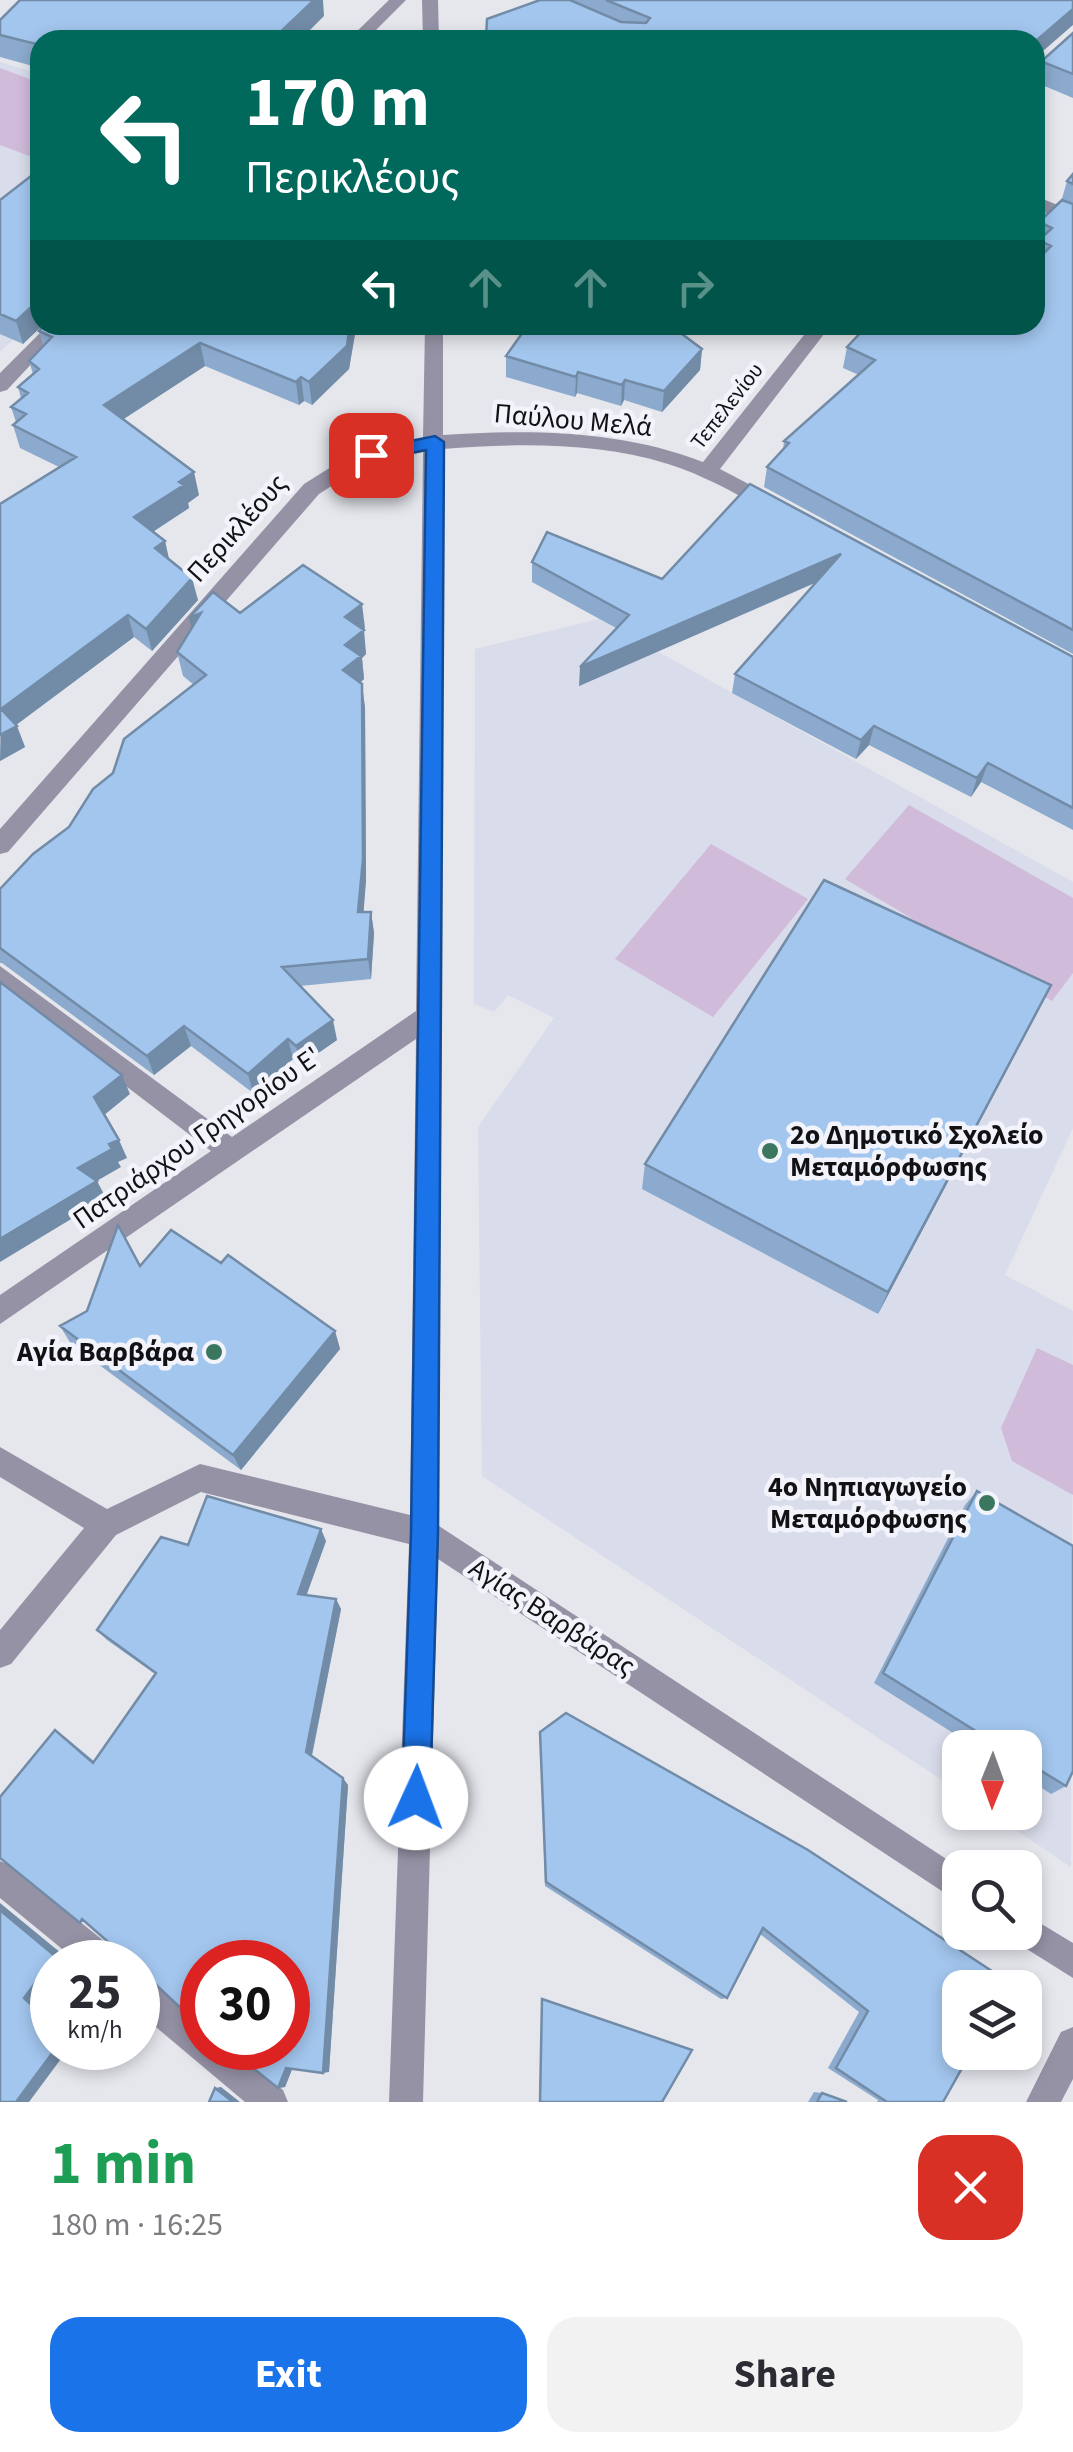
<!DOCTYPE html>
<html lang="en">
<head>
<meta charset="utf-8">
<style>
	body { margin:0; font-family:"Source Sans 3",sans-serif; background:#f2f2f3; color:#2b2b33; height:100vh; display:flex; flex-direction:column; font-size:38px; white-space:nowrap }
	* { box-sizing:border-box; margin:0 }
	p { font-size:32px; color:#7c7c81 }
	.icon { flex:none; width:55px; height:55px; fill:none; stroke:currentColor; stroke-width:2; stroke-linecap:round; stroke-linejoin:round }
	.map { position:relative; height:2102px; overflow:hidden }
	.panel { display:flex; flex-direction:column; background:#fff; flex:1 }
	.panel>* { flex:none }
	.guide { position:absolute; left:30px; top:30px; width:1015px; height:305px; border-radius:30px; box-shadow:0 5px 15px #0003; background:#00695c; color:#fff; overflow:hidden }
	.needle { width:65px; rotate:181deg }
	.controls { position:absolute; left:942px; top:1730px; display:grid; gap:20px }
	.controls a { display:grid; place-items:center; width:100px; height:100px; border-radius:20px; background:#fff; box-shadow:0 5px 15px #0003; font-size:50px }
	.speed { position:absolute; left:30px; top:1940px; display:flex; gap:20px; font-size:50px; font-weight:700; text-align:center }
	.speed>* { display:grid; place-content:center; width:130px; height:130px; border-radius:50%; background:#fff; box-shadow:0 5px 15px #0003; line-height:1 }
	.speed small { font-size:25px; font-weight:400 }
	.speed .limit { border:15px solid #d22; background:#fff; color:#111 }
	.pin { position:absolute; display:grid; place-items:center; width:85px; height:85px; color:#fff; margin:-42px; border-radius:20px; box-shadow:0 5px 15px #0006 }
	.me { position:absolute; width:110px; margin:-55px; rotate:2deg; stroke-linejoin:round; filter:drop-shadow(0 0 8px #0008) }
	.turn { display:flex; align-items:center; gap:35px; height:210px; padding:0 50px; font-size:45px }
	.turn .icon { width:130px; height:130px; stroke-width:2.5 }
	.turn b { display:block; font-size:70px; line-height:85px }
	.lanes { display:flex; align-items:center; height:95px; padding:0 50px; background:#0003; justify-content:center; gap:50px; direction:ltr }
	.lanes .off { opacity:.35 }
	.round { display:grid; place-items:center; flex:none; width:105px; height:105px; border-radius:30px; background:#f2f2f3 }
	.headline { display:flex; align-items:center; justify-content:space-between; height:170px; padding:0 50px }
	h1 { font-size:60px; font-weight:700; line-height:75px; color:#1e9e55 }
	.button { display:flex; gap:20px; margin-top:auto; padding:20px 50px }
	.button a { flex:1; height:115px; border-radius:30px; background:#1a73e8; color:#fff; font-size:40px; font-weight:700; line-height:115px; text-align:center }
	.button a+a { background:#f2f2f3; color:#2b2b33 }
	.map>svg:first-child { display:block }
</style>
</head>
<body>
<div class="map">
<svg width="1073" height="2102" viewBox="0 0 1073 2102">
	<rect width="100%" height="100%" fill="#e5e7ed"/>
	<path fill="#d9dcea" d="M 0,62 L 40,74 L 40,314 L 0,352 Z
		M 599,619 L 1073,882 L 1073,1128 L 1005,1275 L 1073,1311 L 1071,1867 L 990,1813 L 1025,1812 L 1025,1748 L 960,1748 L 960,1792 L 482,1476 L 478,1127 L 554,1018 L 508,995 L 494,1012 L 474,1004 L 475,649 Z"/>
	<path fill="#d1bbdb" d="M 0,68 L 40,83 L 40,160 L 0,145 Z
		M 909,805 L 1073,898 L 1073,973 L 1052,1001 L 845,879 Z
		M 711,844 L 808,899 L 713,1017 L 615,959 Z
		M 1037,1348 L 1073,1365 L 1073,1495 L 1012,1461 L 1001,1428 Z"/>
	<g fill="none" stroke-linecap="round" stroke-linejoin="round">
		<path fill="#9692a6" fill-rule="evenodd" d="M 389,0 L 406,0 L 366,40 L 348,40 Z
			M 422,0 L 438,0 L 439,40 L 423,40 Z
			M 1035,196 L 1073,211 L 1073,224 L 1035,209 Z
			M 48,325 L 68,325 L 7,390 L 0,392 L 0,373 Z
			M 425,325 L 443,325 L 443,435 C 529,429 622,430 703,462 L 812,325 L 831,325 L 720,469 L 781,501 L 781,511 L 767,511 C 735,493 703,475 668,464 C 597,442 516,443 443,449 L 439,1526 L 960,1868 L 960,1903 L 438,1559 L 423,2102 L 389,2102 L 409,1544 L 201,1492 L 116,1535 L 11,1664 L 0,1668 L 0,1630 L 84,1528 L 0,1477 L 0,1447 L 107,1509 L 200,1464 L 410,1515 L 416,1039 L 0,1324 L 0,1295 L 211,1151 L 0,990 L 0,966 L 232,1137 L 416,1011 L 423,452 L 361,467 L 319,494 L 8,852 L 0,854 L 0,829 L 304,484 L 347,457 L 423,438 Z
			M 0,1861 L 11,1866 L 115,1950 L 119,1962 L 78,1962 L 0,1898 Z
			M 1025,1914 L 1073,1943 L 1073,1978 L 1014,1941 L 1010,1932 L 1025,1932 Z
			M 138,1975 L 150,1979 L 202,2024 L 202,2048 L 231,2048 L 283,2090 L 288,2102 L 245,2102 L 138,2012 Z
			M 1073,2027 L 1073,2079 L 1061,2102 L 1026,2102 L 1061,2032 Z"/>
	</g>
	<path fill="#8caacd" d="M 540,0 L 1073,0 L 1038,56 L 1038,59 L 1043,60 L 1073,33 L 1073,98 L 1035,82 L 1035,40 L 486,40 Z
		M 324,16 L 40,40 L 40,68 L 0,57 L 0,20 Z
		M 40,169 L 40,325 L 23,344 L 0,334 L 0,200 Z
		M 1073,174 L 1073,654 L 764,487 L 767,467 L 783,450 L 784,441 L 859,375 L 843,368 L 847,347 L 1035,325 L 1035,255 L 1038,245 L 1035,244 L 1035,237 L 1039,222 L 1061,202 L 1067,181 Z
		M 44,325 L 354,325 L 355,334 L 349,369 L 312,405 L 304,401 L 299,405 L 205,366 L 123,419 L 199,495 L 188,503 L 189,508 L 153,532 L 165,541 L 169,559 L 198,600 L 152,651 L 134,637 L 16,725 L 25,747 L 0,761 L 59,467 L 20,448 L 13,425 L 16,422 L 11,407 L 21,398 L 18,387 L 33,374 L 29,361 L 43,346 L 39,331 Z
		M 702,349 L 700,370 L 662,412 L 624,400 L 621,406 L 577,393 L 575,397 L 506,377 L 506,356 Z
		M 750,484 L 1073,657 L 1073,830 L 981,782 L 971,797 L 869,745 L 856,759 L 732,693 L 735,674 L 815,583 L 579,686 L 616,628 L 532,582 L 532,562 L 662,579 Z
		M 240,613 L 365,628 L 363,630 L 366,654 L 362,658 L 364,679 L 360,683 L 365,707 L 366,880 L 363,912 L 371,912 L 374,933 L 371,979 L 300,986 L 337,1040 L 301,1065 L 293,1059 L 253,1093 L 191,1046 L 154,1075 L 2,963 L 0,963 L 0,889 L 69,827 L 113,773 L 194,685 L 183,676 L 177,652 Z
		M 1037,1013 L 878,1314 L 642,1189 L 645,1164 Z
		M 221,1263 L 335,1331 L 340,1349 L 241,1470 L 71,1344 L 60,1326 L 87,1311 L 140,1266 Z
		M 977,1491 L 1066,1786 L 1051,1794 L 1025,1777 L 1025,1748 L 977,1748 L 874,1683 L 965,1505 Z
		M 326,1541 L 306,1595 L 336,1599 L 341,1609 L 312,1756 L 348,1785 L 329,2072 L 292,2069 L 285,2087 L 278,2088 L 55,1730 L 66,1738 L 94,1761 L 155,1674 L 107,1640 L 97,1630 L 188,1545 Z
		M 540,1732 L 808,1850 L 943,2102 L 877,2102 L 878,2100 L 828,2068 L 859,2012 L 760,1934 L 727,1998 L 721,1999 L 545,1886 Z
		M 814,2092 L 822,2093 L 847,2102 L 808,2102 Z"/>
	<path fill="#728ba7" d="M 314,0 L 323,0 L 324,16 L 300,40 L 272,40 Z
		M 1073,9 L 1073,25 L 1035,58 L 1038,39 Z
		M 39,299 L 40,325 L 43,325 L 23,344 L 16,321 Z
		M 350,325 L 354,325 L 355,334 L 349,369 L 312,405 L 309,382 Z
		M 200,343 L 205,366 L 110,428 L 104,405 Z
		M 702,349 L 700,370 L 662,412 L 664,391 Z
		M 578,372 L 577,393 L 575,397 L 576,377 Z
		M 301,377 L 304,401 L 299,405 L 296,382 Z
		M 625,380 L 624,400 L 621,406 L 622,385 Z
		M 194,472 L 199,495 L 188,503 L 189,508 L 140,540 L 134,517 Z
		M 165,541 L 170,564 L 155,548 Z
		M 841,554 L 837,573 L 579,686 L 580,667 Z
		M 192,578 L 198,600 L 152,651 L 146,629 Z
		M 362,604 L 365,628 L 348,641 L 345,617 Z
		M 201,613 L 195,642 L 189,618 Z
		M 128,615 L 134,637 L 12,728 L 17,726 L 25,747 L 0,761 L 1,709 Z
		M 364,630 L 366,654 L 362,658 L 364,679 L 346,694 L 343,670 L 345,645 Z
		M 362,684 L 365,707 L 366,880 L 362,933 L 358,912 Z
		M 874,726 L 869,745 L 856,759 L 861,740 Z
		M 988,763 L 981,782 L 971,797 L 977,778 Z
		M 371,912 L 374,933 L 371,979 L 368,959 Z
		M 1051,985 L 1037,1013 L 878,1314 L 888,1292 Z
		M 333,1020 L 337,1040 L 301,1065 L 296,1046 Z
		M 184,1026 L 191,1046 L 154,1075 L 147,1056 Z
		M 288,1039 L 293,1059 L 253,1093 L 248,1074 Z
		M 122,1075 L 130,1094 L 103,1116 L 94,1097 Z
		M 119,1140 L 127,1158 L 118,1162 L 121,1167 L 88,1186 L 78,1168 L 109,1144 Z
		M 97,1181 L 106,1198 L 0,1262 L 0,1239 Z
		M 335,1331 L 340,1349 L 241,1470 L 233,1455 Z
		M 321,1529 L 326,1541 L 303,1605 L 298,1594 Z
		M 336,1599 L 341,1609 L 311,1759 L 306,1752 Z
		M 55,1730 L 66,1738 L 103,1770 L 93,1763 Z
		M 343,1778 L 348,1785 L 329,2072 L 323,2073 Z
		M 0,1903 L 67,1958 L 64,1962 L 52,1962 L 52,1978 L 37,1999 L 52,2013 L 52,2024 L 24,1998 L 0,1910 Z
		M 56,2048 L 69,2048 L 29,2102 L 16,2102 Z
		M 293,2067 L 285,2087 L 278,2088 L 286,2068 Z
		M 221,2087 L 240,2102 L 233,2102 L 215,2088 Z"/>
	<path fill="#a3c6ee" stroke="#728ba7" stroke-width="2.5" d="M 20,0 L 314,0 L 272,40 L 40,40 L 40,45 L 0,35 L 0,20 Z
		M 540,0 L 570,0 L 621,22 L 646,23 L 650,18 L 606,0 L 1073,0 L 1073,9 L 1038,39 L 1038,59 L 1043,60 L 1073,33 L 1073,74 L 1035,59 L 1035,40 L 978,40 L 973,38 L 971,40 L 751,40 L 746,38 L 744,40 L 486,40 L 487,19 Z
		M 40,169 L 40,299 L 16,321 L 0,314 L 0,200 Z
		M 1073,174 L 1073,184 L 1067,181 Z
		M 1062,200 L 1073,204 L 1073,630 L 767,467 L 789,443 L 784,441 L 875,360 L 847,347 L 868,325 L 1035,325 L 1035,262 L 1051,246 L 1039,240 L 1052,228 L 1039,222 Z
		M 44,325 L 350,325 L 347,346 L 309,382 L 301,377 L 296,382 L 200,343 L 104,405 L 194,472 L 179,482 L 184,485 L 134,517 L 165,541 L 155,548 L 192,578 L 146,629 L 128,615 L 1,709 L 17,726 L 0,735 L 0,504 L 76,457 L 13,425 L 26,414 L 11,407 L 28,393 L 18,387 L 39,369 L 29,361 L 52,337 L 39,331 Z
		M 528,325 L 670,325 L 702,349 L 664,391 L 625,380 L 622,385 L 578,372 L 576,377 L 506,356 Z
		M 750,484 L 1073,657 L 1073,808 L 988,763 L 977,778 L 874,726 L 861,740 L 735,674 L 841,554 L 580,667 L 629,615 L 532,562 L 547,532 L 662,579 Z
		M 303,565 L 362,604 L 345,617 L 364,630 L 345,645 L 361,656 L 343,670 L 362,684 L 363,859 L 358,912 L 371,912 L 368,959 L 282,967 L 333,1020 L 296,1046 L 288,1039 L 248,1074 L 184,1026 L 147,1056 L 0,948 L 0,889 L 33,854 L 69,827 L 93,789 L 113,773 L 124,739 L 206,675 L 177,652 L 201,613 L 189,618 L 213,592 L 240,613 Z
		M 824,880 L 1051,985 L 888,1292 L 645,1164 Z
		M 0,982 L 122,1075 L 94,1097 L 119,1140 L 109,1144 L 112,1149 L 78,1168 L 97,1181 L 0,1239 Z
		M 118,1225 L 140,1266 L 171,1230 L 221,1263 L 228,1255 L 335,1331 L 233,1455 L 60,1326 L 87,1311 Z
		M 977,1491 L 1073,1546 L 1073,1771 L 1066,1786 L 1025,1761 L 1025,1748 L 1003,1748 L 883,1673 Z
		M 207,1496 L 321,1529 L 298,1594 L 336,1599 L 306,1752 L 343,1778 L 323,2073 L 286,2068 L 278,2088 L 228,2048 L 288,2048 L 288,1962 L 202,1962 L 202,2028 L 138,1968 L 138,1962 L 131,1962 L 82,1919 L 80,1923 L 0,1858 L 0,1797 L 55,1730 L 93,1763 L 156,1673 L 97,1630 L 161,1537 L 188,1545 Z
		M 566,1713 L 808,1850 L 1010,1983 L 1008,1988 L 960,1988 L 960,2052 L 971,2052 L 943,2102 L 887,2102 L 836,2068 L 868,2011 L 763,1928 L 727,1998 L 546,1882 L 540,1732 Z
		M 0,1910 L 55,1956 L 24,1998 L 52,2024 L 52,2048 L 56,2048 L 16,2102 L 0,2102 Z
		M 542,1999 L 692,2050 L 662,2102 L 540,2102 Z
		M 215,2088 L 233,2102 L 209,2102 Z
		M 822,2093 L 847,2102 L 817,2102 Z"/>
	<path fill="#1a73e8" stroke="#114b97" stroke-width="2.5" d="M 435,436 L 444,442 L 438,1533 L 430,1798 L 426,1809 L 416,1813 L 406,1809 L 402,1798 L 411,1533 L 426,450 L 371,461 L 362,455 L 371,449 Z"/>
	<g fill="#3b765f" stroke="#f3f4fb" stroke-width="4">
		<circle cx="770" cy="1151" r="10"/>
		<circle cx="214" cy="1352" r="10"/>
		<circle cx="987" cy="1503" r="10"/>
	</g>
	<g text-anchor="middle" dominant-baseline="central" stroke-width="9" stroke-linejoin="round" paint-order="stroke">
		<g font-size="22" fill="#121214" stroke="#f3f4fb">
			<text transform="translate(727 406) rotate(-52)">Τεπελενίου</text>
		</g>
		<g font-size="28" fill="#121214" stroke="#f3f4fb">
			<text transform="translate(573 420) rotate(5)">Παύλου Μελά</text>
			<text transform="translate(237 528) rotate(-48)">Περικλέους</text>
			<text transform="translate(197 1138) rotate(-35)">Πατριάρχου Γρηγορίου Ε'</text>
			<text transform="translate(552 1617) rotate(33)">Αγίας Βαρβάρας</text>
		</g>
		<g font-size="28" font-weight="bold" fill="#121214" stroke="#f3f4fb" text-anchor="end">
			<text x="790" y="1135" text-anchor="start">2ο Δημοτικό Σχολείο<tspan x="790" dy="32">Μεταμόρφωσης</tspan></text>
			<text x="194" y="1352">Αγία Βαρβάρα</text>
			<text x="967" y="1487">4ο Νηπιαγωγείο<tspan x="967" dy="32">Μεταμόρφωσης</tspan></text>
		</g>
	</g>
</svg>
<div class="controls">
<a><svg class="needle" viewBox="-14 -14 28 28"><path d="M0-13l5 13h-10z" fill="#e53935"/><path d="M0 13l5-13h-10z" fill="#7c7c81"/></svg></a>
<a><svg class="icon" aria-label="search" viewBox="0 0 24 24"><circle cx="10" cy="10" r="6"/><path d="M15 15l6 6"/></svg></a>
<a><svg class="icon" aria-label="layers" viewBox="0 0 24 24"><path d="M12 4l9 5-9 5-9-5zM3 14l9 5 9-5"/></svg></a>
</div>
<div class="speed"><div>25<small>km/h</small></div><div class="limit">30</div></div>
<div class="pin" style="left:371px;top:455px;background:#d93025"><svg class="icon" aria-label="arrive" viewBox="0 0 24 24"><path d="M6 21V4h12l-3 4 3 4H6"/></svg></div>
<svg class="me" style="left:416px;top:1798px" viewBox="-20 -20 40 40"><circle r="19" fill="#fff"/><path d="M0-13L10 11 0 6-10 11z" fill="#1a73e8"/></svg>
<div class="guide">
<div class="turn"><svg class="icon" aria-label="left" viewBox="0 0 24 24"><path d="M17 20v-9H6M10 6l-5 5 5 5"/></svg><div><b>170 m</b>Περικλέους</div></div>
<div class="lanes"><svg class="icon" aria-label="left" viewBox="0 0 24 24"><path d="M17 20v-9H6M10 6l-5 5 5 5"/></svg><svg class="icon off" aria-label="ahead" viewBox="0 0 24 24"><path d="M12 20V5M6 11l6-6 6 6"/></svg><svg class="icon off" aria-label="ahead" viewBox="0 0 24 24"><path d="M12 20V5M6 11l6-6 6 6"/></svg><svg class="icon off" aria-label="right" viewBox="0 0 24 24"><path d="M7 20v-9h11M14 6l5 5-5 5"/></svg></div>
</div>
</div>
<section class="panel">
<div class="headline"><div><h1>1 min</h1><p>180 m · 16:25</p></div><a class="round" style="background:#d93025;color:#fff"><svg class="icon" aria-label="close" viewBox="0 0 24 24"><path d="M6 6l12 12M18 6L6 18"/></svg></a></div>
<div class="button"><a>Exit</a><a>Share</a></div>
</section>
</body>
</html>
